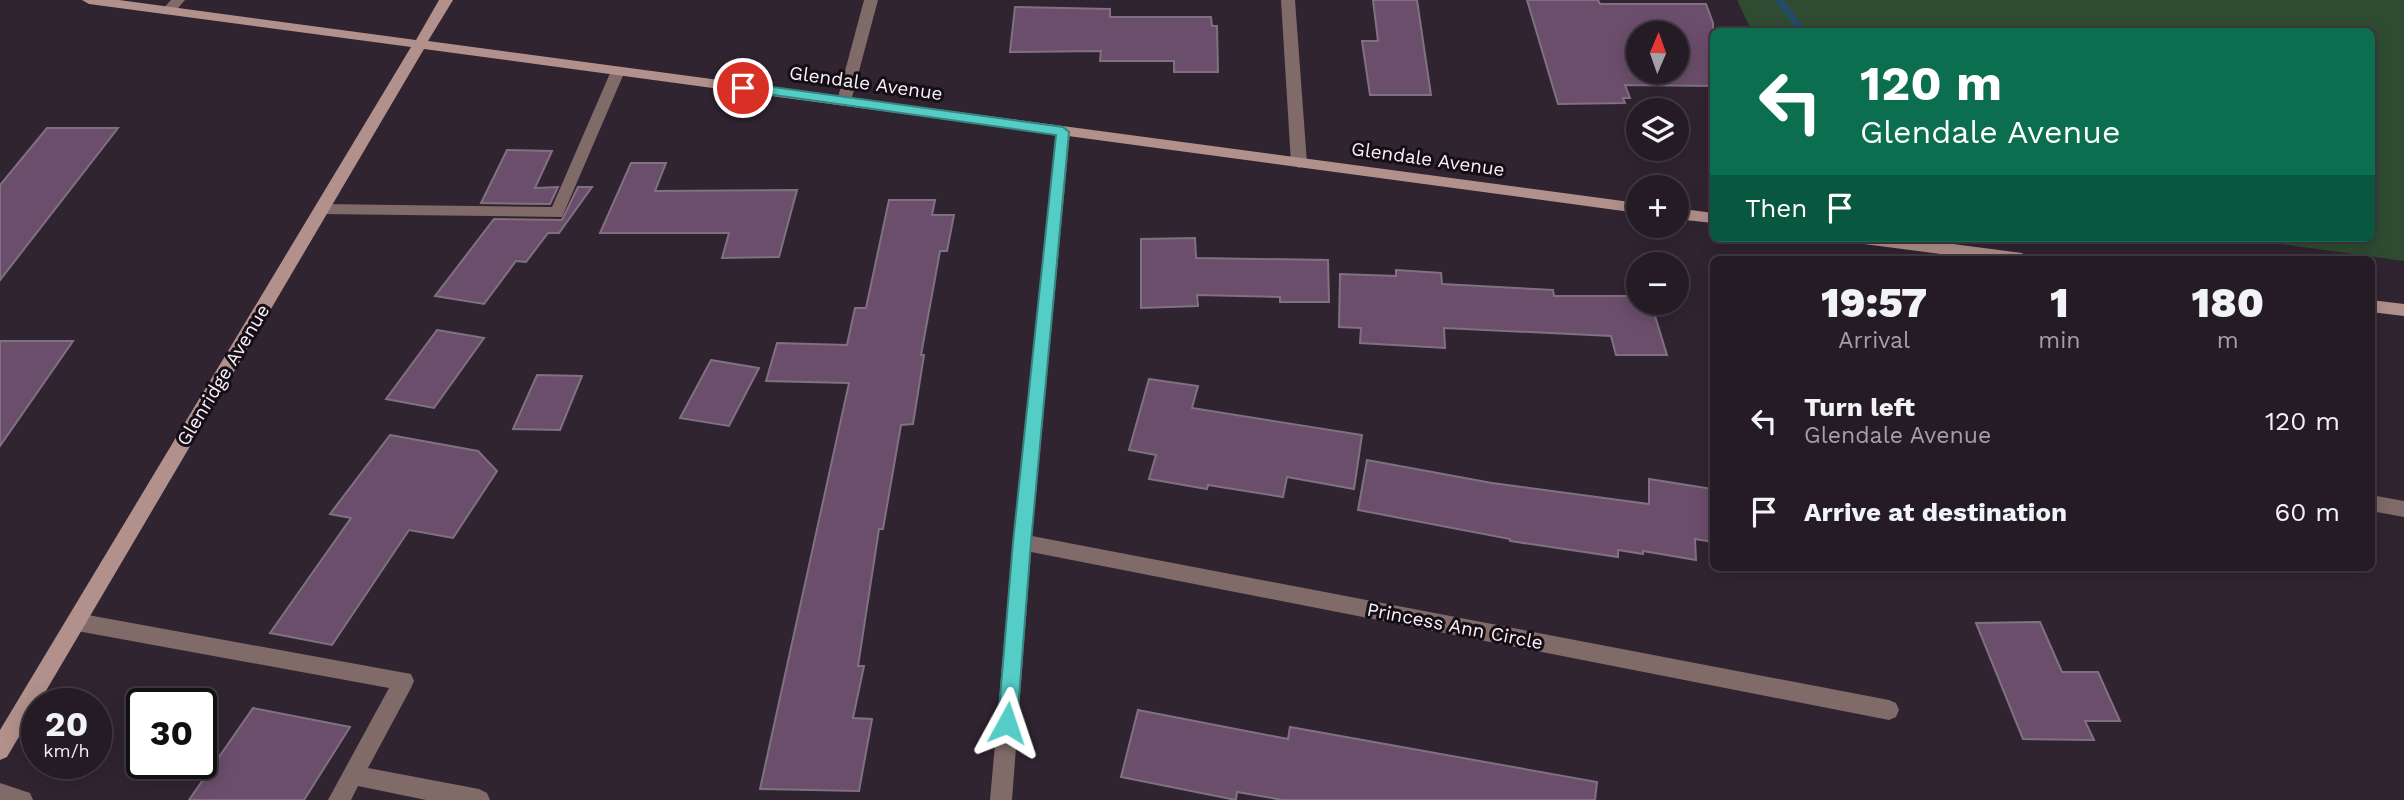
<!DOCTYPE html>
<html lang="en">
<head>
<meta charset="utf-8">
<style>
	body { margin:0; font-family:"Work Sans",sans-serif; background:#2c242d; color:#f1f3f6; height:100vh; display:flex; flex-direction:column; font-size:26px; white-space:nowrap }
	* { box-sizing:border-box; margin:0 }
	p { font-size:23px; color:#a3a1a7 }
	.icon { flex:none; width:38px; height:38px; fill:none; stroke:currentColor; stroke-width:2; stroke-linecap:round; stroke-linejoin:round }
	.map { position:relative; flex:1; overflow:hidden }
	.side { position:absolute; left:1710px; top:256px; width:665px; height:315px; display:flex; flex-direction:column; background:#241b25; border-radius:10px; box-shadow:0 4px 18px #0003,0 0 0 2px #413942 }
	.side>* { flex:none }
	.top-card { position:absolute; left:1710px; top:28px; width:665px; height:214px; border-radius:10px; box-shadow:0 4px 18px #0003,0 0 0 2px #413942; background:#0b6e4f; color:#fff; overflow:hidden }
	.needle { width:46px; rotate:2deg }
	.buttons { position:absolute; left:1626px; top:21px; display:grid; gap:14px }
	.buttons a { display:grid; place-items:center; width:63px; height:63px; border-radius:50%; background:#241b25; box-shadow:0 4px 18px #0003,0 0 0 2px #413942; font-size:35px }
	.speed { position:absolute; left:21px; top:688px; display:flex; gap:14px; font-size:35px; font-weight:700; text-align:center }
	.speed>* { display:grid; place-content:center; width:91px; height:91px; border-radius:50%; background:#241b25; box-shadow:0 4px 18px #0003,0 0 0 2px #413942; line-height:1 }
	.speed small { font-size:18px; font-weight:400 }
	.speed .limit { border:4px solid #111; border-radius:10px; background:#fff; color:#111 }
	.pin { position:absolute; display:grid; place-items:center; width:60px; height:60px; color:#fff; margin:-30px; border:4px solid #fff; border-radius:50%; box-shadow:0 2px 7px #0007 }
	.me { position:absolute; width:77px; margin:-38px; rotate:5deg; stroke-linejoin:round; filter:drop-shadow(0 0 5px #0008) }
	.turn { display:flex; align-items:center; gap:24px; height:147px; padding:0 35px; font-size:32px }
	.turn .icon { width:91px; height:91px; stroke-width:2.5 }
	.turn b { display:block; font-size:49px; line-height:60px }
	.then { display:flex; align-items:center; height:66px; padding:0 35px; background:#0003; gap:14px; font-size:26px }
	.eta { display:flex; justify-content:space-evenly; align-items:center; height:119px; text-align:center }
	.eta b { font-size:42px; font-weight:800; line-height:49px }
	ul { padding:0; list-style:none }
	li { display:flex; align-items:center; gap:21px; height:91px; padding:0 35px }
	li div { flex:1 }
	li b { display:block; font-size:26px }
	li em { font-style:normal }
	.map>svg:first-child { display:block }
</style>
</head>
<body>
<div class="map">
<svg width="2404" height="800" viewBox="0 0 2404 800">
	<rect width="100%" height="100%" fill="#302431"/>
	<path fill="#2f4c32" d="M 1737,0 L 2404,0 L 2404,261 L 2237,238 L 2371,238 L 2371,32 L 1752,32 Z"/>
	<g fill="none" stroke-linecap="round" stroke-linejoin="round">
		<path fill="#244d64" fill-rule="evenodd" d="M 1774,0 L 1784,0 L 1808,32 L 1799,32 Z"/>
	</g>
	<path fill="#6b4e6c" stroke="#807181" stroke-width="2" fill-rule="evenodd" d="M 1373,0 L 1417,0 L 1431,95 L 1370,95 L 1362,41 L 1378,41 Z
		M 1527,0 L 1598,0 L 1600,4 L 1706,4 L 1713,23 L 1713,86 L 1625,85 L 1630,98 L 1623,98 L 1625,103 L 1558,104 ZM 1638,33 L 1676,33 L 1676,72 L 1638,72 Z
		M 1015,7 L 1110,9 L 1110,17 L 1211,17 L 1212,26 L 1217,26 L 1218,72 L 1174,72 L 1174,61 L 1100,61 L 1101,51 L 1010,52 Z
		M 47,128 L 118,128 L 0,280 L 0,185 Z
		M 507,150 L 552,151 L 535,188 L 558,187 L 550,204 L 481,203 Z
		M 631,163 L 666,163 L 655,191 L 797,190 L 779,257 L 722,258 L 729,233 L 600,233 Z
		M 578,187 L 592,187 L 559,233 L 548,233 L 526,262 L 516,261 L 484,304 L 435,296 L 494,219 L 562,220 Z
		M 889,200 L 935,200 L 932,215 L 954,215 L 947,251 L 940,251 L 921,355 L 924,355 L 913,424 L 901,425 L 883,529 L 879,529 L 858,666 L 864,666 L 853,718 L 872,719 L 859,791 L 760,789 L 849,383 L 766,381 L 777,343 L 847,345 L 855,308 L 866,308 Z
		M 1195,238 L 1196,258 L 1328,260 L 1329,302 L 1280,302 L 1280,297 L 1197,295 L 1198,306 L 1141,308 L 1141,239 Z
		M 1396,270 L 1441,273 L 1442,284 L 1553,290 L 1554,296 L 1638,296 L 1638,303 L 1651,303 L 1667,355 L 1616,355 L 1611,336 L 1444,328 L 1445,348 L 1360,343 L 1361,328 L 1339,327 L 1340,274 L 1396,276 Z
		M 437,330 L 484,338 L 434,408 L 386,399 Z
		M 0,341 L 73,341 L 0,446 Z
		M 711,360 L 759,368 L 729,426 L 680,418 Z
		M 537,375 L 582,376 L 560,430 L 513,429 Z
		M 1149,379 L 1198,386 L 1192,408 L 1362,435 L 1354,489 L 1287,477 L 1283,497 L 1208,485 L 1207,489 L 1149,479 L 1156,455 L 1129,450 Z
		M 390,435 L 478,451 L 497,471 L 453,538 L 409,530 L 332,645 L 270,633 L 351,518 L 330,514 Z
		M 1367,460 L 1492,483 L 1649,504 L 1649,479 L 1713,489 L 1713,542 L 1695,539 L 1696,560 L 1643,551 L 1643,554 L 1618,550 L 1618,557 L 1510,541 L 1510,539 L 1358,510 Z
		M 2040,622 L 2062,672 L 2098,672 L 2120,721 L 2085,721 L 2094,740 L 2023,739 L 1976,623 Z
		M 253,708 L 350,727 L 304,800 L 189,800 Z
		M 1138,710 L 1288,739 L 1290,727 L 1597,782 L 1595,800 L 1283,800 L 1237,792 L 1236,800 L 1121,777 Z"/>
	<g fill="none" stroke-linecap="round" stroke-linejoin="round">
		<path fill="#806b68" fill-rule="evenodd" d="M 171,0 L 185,0 L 173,14 L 163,14 L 161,11 Z
			M 618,67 L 625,71 L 562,217 L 322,214 L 314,209 L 322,204 L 552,207 L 611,71 Z
			M 77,613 L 411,674 L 414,681 L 411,688 L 368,768 L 479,789 L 487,793 L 490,800 L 426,800 L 358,786 L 351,800 L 328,800 L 389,688 L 77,631 L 70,628 L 67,622 L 70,616 Z
			M 0,783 L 30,793 L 33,800 L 0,800 Z"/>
		<path fill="#806b68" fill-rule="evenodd" d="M 864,0 L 878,0 L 851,101 L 844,106 L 837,101 Z
			M 1281,0 L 1295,0 L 1307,163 L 1299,168 L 1291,163 Z
			M 1063,127 L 1070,132 L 1032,536 L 1889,700 L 1896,703 L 1899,710 L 1896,717 L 1889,720 L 1031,552 L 1012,800 L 990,800 L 1013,542 L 1056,132 Z
			M 2371,495 L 2404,501 L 2404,517 L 2371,511 Z"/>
		<path fill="#b2918c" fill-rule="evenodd" d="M 82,0 L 119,0 L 416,40 L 439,0 L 453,0 L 428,41 L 1638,203 L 1638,213 L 424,49 L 7,757 L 0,760 L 0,730 L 411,47 L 89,4 Z
			M 1676,208 L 1713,213 L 1713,223 L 1676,219 Z
			M 1856,238 L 1907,238 L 2022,253 L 2030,259 L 1979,259 L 1864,244 Z
			M 2371,300 L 2404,304 L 2404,316 L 2371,312 Z"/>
	</g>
	<path fill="#54cdc7" stroke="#378581" stroke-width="2" d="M 743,83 L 1063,127 L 1069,132 L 1031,542 L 1017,723 L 1014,729 L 1007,732 L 1000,729 L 998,723 L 1013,542 L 1056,135 L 739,90 L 737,88 Z"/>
	<g text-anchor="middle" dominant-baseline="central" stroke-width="6" stroke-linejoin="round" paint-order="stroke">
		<g font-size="19" fill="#faf2fb" stroke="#150f15">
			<text transform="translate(866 83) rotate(8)">Glendale Avenue</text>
			<text transform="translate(1428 159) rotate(8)">Glendale Avenue</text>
			<text transform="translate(223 375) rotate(-59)">Glenridge Avenue</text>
			<text transform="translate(1455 626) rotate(11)">Princess Ann Circle</text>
		</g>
	</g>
</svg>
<div class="buttons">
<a><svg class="needle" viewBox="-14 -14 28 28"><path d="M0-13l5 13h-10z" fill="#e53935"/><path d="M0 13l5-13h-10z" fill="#a3a1a7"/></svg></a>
<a><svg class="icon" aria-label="layers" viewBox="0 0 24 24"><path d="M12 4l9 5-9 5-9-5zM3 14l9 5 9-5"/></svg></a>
<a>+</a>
<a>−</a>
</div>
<div class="speed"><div>20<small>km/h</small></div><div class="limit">30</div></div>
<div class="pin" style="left:743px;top:88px;background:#d93025"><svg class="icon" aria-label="arrive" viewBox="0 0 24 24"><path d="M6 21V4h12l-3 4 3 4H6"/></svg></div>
<svg class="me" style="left:1007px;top:723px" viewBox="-20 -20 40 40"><path d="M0-17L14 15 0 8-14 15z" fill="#54cdc7" stroke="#fff" stroke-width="4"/></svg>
<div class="top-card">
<div class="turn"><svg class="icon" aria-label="left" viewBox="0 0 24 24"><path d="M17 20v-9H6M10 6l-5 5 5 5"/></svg><div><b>120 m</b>Glendale Avenue</div></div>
<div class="then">Then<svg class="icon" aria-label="arrive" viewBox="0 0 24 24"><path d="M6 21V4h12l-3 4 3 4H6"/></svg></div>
</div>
<section class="side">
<div class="eta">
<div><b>19:57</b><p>Arrival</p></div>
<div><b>1</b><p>min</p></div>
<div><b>180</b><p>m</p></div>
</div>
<ul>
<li><svg class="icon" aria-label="left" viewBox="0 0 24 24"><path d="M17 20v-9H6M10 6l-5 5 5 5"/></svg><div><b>Turn left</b><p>Glendale Avenue</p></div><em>120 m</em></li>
<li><svg class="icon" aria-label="arrive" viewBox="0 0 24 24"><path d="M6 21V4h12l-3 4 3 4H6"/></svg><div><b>Arrive at destination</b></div><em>60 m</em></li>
</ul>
</section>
</div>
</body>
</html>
